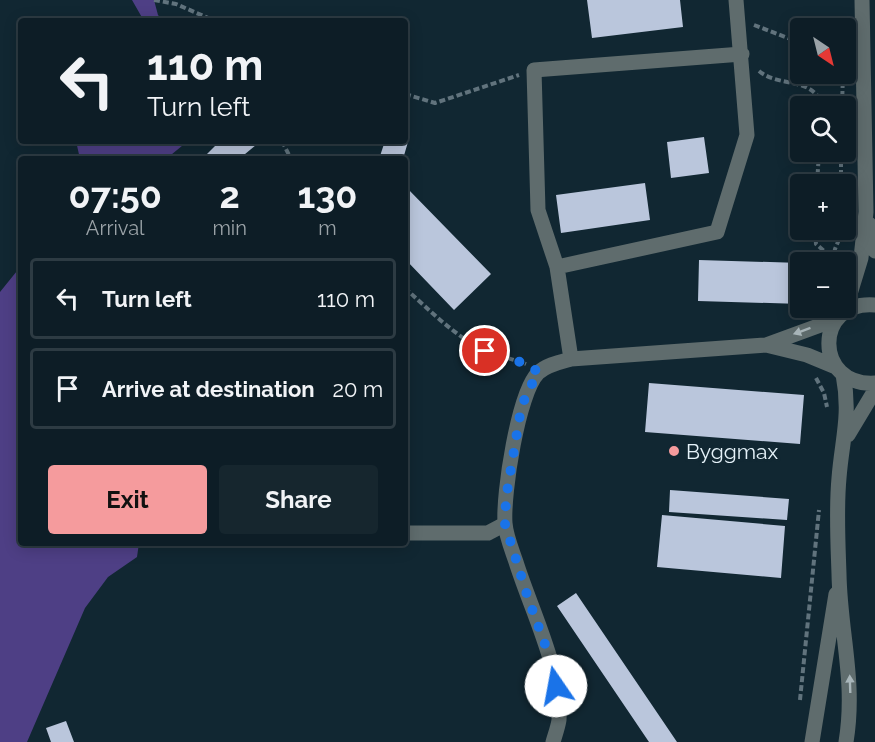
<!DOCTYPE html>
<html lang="en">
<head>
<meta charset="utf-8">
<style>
	body { margin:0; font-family:Raleway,sans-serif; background:#16262e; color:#f1f3f6; height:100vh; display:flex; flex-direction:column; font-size:22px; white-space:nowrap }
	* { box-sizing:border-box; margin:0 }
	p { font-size:20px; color:#9aa2a7 }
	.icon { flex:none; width:33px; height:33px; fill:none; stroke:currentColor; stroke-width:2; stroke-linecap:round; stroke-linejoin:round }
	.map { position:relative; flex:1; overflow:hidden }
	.side { position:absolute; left:18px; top:156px; width:390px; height:390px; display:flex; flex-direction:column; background:#0d1d26; border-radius:6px; box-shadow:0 3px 15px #0003,0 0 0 2px #2d3b43 }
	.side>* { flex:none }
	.guide { position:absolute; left:18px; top:18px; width:390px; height:126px; border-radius:6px; box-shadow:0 3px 15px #0003,0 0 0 2px #2d3b43; background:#0d1d26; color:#f1f3f6; overflow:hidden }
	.needle { width:39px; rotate:145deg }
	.buttons { position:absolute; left:790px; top:18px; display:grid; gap:12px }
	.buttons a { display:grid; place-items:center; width:66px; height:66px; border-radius:6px; background:#0d1d26; box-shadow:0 3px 15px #0003,0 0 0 2px #2d3b43; font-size:30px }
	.pin { position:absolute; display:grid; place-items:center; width:51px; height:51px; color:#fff; margin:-26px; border:3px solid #fff; border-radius:50%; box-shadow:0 2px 6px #0007 }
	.me { position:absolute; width:66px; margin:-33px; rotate:348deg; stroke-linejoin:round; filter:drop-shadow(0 0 4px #0008) }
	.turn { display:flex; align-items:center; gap:21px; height:126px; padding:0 30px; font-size:27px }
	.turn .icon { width:78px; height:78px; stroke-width:2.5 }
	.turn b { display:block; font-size:42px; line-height:51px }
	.eta { display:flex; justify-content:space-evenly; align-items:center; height:102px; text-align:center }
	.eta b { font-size:36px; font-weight:700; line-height:42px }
	.cta { display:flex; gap:12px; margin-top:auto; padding:12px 30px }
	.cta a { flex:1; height:69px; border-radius:6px; background:#f59b9d; color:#111; font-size:24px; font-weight:700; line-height:69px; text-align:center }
	.cta a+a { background:#16262e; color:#f1f3f6 }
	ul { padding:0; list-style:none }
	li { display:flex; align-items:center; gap:18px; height:81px; margin:0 12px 9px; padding:0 18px; border:3px solid #2d3b43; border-radius:6px }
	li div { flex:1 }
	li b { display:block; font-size:22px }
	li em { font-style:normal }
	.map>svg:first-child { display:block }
</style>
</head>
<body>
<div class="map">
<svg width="875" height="742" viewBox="0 0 875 742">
	<rect width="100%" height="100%" fill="#112732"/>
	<path fill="#4e3f85" d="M 132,0 L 154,0 L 158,15 L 163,21 L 144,21 Z
		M 76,141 L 188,141 L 166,159 L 80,159 Z
		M 21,266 L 21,543 L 139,543 L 137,557 L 108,577 L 85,608 L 27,742 L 0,742 L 0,292 Z"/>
	<path fill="#bac6dc" d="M 587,0 L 680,0 L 683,27 L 592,38 Z
		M 405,133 L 410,135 L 403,159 L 379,159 L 385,141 L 405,141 Z
		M 704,137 L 709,173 L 671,178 L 667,142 Z
		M 220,141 L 261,141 L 239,159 L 202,159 Z
		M 645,183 L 650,220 L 561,233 L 556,195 Z
		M 407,188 L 491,274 L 454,310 L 405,259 L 405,190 Z
		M 699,260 L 801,263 L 801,304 L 698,301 Z
		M 649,383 L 804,395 L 800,444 L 645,432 Z
		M 670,490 L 789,499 L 787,520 L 669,512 Z
		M 662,515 L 785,526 L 781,578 L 657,567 Z
		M 576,593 L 677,742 L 649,742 L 557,606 Z
		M 66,721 L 74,742 L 51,742 L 46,728 Z"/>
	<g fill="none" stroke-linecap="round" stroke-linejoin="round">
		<path stroke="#61737d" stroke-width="4" stroke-dasharray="6 3" stroke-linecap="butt" d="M 154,0 L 176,4 L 215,21
			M 754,25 L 801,43
			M 759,71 C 779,88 814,76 822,106
			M 405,94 L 435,103 L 519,75
			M 842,106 L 843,74
			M 282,141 L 291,159
			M 841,152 L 841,184
			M 817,184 L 819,152
			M 815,230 L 816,244 L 824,251 L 834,255
			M 833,262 L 835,249 L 843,230
			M 405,288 C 428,309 458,339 486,351 C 498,356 513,359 526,364
			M 816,378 L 824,393 L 827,407
			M 800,700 L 819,510"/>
		<path stroke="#5f6c6d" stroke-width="15" d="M 869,224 L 875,251
			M 557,267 L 538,210 L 534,70 L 742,54
			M 875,305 C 813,300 814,387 875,383
			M 846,307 L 861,258 L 866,212 L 862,0
			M 766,345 L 807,355 L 836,367
			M 571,359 L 557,267 L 717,232 L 747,135 L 736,0
			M 843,374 C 851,416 842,439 839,478 C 836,510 838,543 839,574 C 840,633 856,681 846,742
			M 848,435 L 875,390
			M 405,533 L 488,533 L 505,524
			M 553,742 C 555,735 558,727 559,720 C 562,670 531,610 516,562 C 512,550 506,536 505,523 C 503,494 518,393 538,373 C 546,365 560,362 571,359 L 766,345 L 837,319
			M 812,742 L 836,594"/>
	</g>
	<defs><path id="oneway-solid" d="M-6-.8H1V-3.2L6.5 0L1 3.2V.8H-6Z" transform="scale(1.5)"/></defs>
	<g fill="#a9b6ba">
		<use href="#oneway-solid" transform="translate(802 331) rotate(160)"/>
		<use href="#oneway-solid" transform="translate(850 684) rotate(-92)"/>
	</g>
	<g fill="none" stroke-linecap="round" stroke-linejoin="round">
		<path stroke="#1a73e8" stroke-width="10" stroke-dasharray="0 18" d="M 485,351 L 518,361 L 539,372 L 526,394 L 520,415 L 506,498 L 505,524 L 528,598 L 554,669 L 556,686"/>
	</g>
	<circle fill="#f59b9d" stroke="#112732" stroke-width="2" cx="674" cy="451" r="6"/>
	<g text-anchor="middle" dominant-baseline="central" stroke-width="6" stroke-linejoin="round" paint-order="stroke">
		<g font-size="21" fill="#e5f2f9" stroke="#112732" text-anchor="start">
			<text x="686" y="451">Byggmax</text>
		</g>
	</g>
</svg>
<div class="buttons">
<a><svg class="needle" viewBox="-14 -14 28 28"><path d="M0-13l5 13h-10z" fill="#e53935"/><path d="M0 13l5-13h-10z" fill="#9aa2a7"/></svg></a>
<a><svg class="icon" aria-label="search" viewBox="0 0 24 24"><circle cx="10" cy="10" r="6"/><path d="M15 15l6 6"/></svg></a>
<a>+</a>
<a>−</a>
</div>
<div class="pin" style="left:485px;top:351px;background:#d93025"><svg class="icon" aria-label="arrive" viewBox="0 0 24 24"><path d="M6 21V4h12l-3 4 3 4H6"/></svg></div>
<svg class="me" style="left:556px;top:686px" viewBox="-20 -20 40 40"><circle r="19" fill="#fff"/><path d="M0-13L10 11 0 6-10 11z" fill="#1a73e8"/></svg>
<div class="guide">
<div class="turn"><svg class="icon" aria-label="left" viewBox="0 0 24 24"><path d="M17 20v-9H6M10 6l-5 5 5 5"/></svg><div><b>110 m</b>Turn left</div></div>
</div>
<section class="side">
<div class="eta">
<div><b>07:50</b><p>Arrival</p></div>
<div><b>2</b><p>min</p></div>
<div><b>130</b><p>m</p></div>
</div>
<ul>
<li><svg class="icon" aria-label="left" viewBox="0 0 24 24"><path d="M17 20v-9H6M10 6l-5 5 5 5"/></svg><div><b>Turn left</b></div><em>110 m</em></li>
<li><svg class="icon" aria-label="arrive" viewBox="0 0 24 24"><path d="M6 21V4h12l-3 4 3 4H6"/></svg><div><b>Arrive at destination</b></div><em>20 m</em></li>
</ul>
<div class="cta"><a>Exit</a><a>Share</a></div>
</section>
</div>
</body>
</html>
